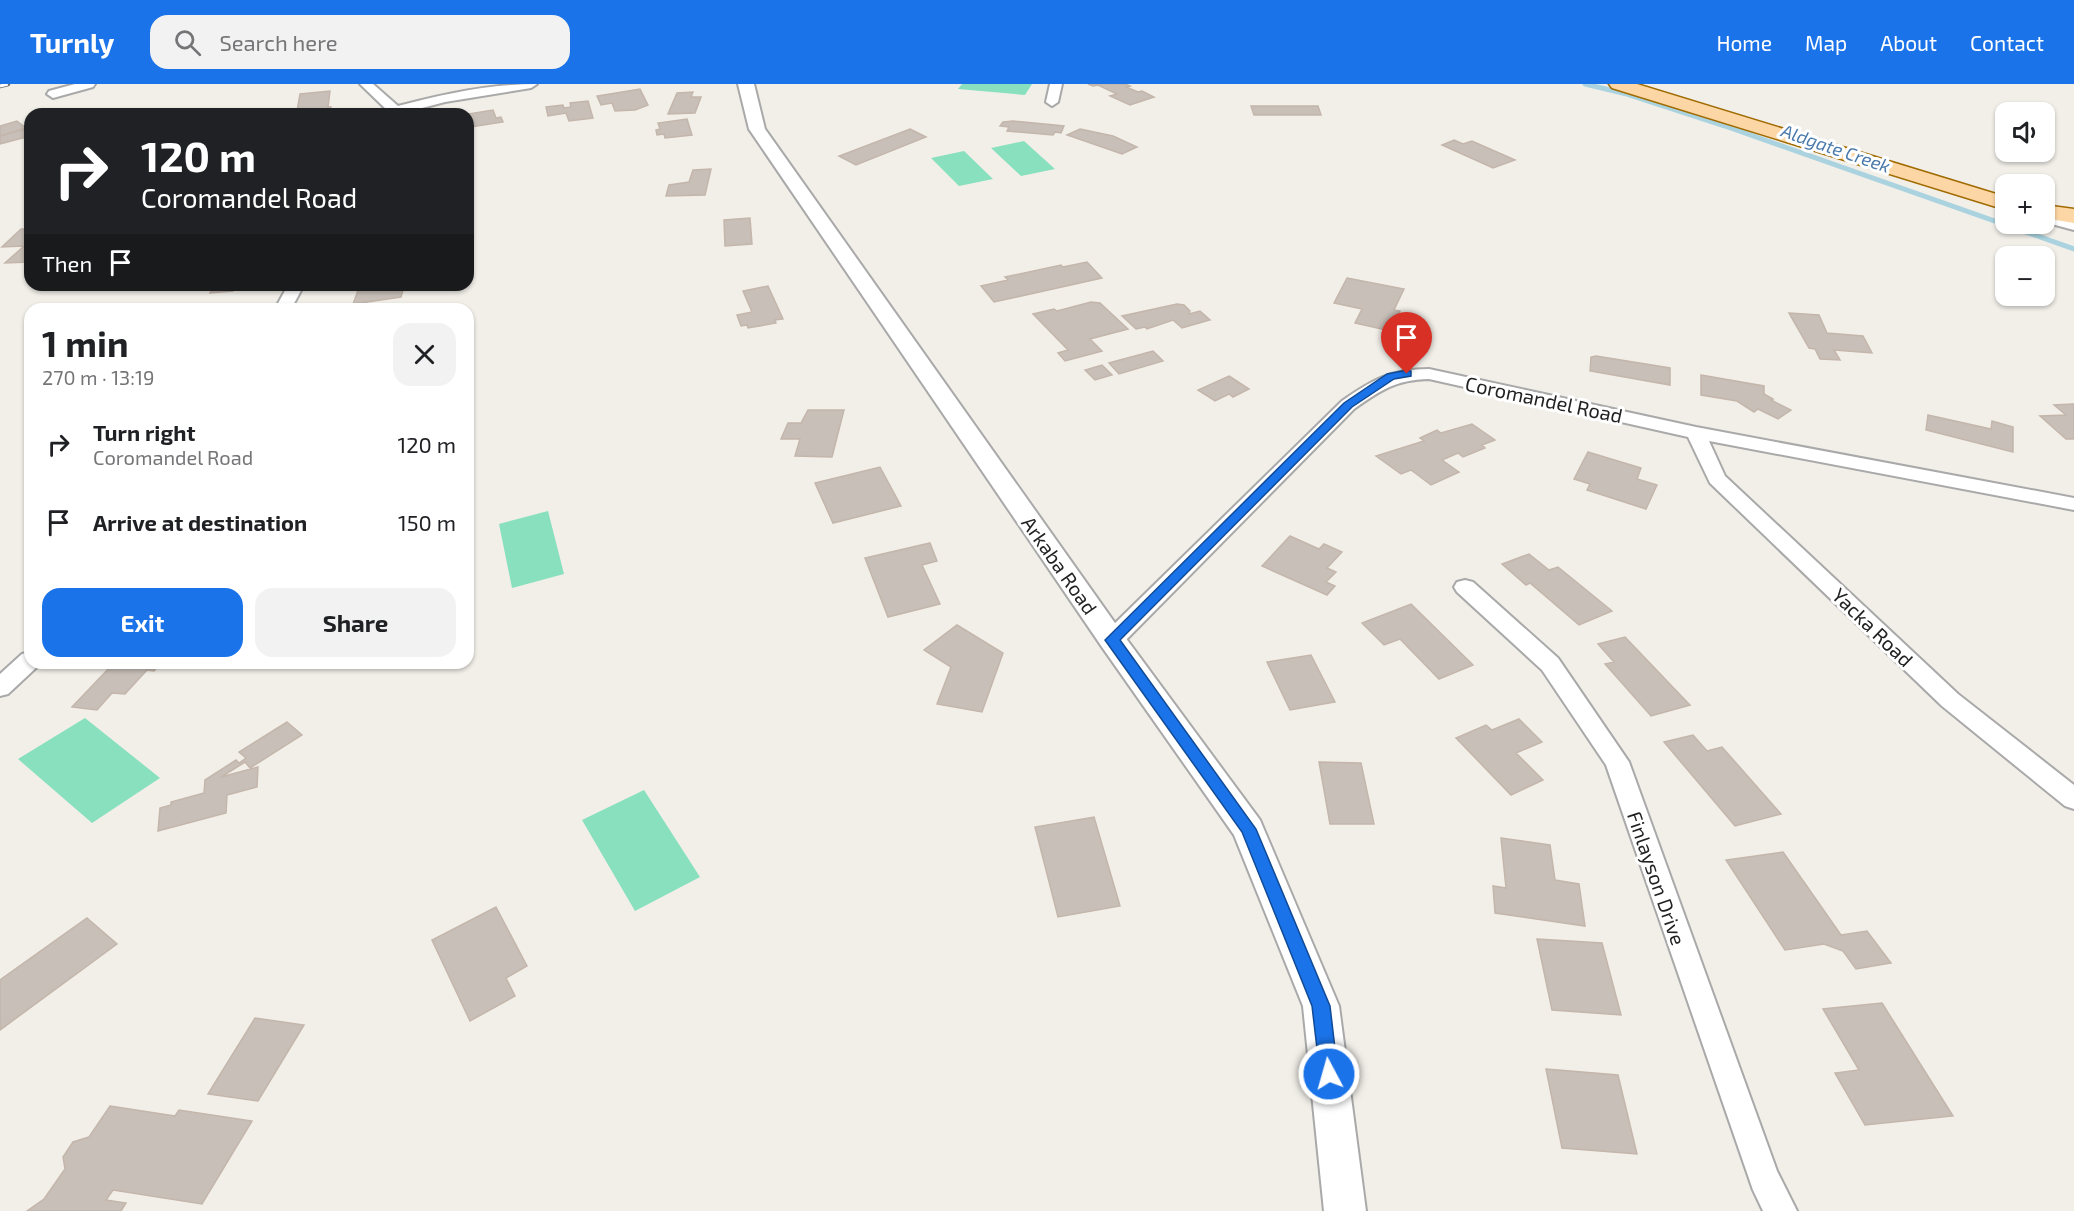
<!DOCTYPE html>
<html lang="en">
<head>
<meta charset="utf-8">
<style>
	body { margin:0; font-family:"Exo 2",sans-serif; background:#f2f2f2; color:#202124; height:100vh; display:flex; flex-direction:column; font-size:22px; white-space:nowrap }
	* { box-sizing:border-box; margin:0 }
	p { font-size:20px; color:#757577 }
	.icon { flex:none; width:33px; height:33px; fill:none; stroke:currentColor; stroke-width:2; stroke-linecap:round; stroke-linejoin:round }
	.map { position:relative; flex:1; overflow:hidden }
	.details { position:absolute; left:24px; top:219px; width:450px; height:366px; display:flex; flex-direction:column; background:#fff; border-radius:18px; box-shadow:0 2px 4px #0004 }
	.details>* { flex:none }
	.top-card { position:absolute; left:24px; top:24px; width:450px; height:183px; border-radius:18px; box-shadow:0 2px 4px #0004; background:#202124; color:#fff; overflow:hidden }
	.tools { position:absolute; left:1995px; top:18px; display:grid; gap:12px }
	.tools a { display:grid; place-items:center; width:60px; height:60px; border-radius:12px; background:#fff; box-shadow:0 2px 4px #0004; font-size:30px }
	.pin { position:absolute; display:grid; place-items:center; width:51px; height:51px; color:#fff; margin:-62px -26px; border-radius:50% 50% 50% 0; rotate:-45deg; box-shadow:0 0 6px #0007 }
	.pin .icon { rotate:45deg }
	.me { position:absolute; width:66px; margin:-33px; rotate:354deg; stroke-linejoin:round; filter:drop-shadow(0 0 4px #0008) }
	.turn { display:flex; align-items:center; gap:21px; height:126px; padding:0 18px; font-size:27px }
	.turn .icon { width:78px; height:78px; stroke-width:2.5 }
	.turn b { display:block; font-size:42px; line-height:51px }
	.then { display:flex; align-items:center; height:57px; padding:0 18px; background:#0003; gap:12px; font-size:22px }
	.round { display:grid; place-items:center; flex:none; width:63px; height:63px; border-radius:18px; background:#f2f2f2 }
	.headline { display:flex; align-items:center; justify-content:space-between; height:102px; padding:0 18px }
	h1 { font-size:36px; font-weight:700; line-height:45px }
	.primary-button { display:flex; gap:12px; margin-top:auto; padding:12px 18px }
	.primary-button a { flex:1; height:69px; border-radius:18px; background:#1a73e8; color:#fff; font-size:24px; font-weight:700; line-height:69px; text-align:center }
	.primary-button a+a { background:#f2f2f2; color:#202124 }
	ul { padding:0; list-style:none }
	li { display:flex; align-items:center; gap:18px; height:78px; padding:0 18px }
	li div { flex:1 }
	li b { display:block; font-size:22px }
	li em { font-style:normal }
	header { display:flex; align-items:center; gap:36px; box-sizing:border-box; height:84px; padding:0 30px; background:#1a73e8; color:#fff }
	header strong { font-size:28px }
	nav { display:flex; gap:33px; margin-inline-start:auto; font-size:21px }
	.search { width:420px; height:54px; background:#f2f2f2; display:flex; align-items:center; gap:15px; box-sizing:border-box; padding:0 21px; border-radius:18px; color:#757577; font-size:22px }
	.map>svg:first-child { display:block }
</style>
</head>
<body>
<header>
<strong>Turnly</strong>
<div class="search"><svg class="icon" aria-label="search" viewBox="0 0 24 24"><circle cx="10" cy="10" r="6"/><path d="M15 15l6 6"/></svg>Search here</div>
<nav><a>Home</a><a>Map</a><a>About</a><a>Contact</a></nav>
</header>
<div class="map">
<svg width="2074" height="1127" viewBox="0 0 2074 1127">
	<rect width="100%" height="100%" fill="#f2efe9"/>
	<path fill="#88e0be" d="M 962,0 L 1032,0 L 1025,11 L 958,5 Z
		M 1024,57 L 1055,85 L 1021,92 L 991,64 Z
		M 964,67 L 993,95 L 959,102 L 931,74 Z
		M 548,427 L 564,490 L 512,504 L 499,440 Z
		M 85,634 L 160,694 L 92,739 L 18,675 Z
		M 644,706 L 700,793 L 635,827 L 582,736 Z"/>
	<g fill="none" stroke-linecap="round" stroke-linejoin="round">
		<path stroke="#aad3df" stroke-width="5" d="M 1585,0 L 1627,10 L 1725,42 L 2074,165"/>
	</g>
	<path fill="#c7bfb8" stroke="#c4b6ab" stroke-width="1.5" d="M 1088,0 L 1125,0 L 1130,2 L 1126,3 L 1138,8 L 1142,7 L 1154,13 L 1130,21 L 1110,12 L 1117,10 L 1098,1 L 1093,2 Z
		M 640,5 L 648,21 L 635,26 L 615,27 L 612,19 L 601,21 L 597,12 Z
		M 330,7 L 328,23 L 331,23 L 330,30 L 294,30 L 294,27 L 297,27 L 300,10 Z
		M 693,8 L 691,13 L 701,13 L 695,29 L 668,30 L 677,9 Z
		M 588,17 L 593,34 L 569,37 L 566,29 L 548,32 L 546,23 L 563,21 L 564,24 L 571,23 L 570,19 Z
		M 1251,22 L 1318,22 L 1321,31 L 1254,31 Z
		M 493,26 L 496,34 L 501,33 L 503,38 L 471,43 L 468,30 Z
		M 687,35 L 692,51 L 665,54 L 664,50 L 657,51 L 656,46 L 660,45 L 658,39 Z
		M 17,37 L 26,44 L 0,52 L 0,42 Z
		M 1013,37 L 1064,42 L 1061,49 L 1055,48 L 1053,51 L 1007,47 L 1009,43 L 1000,42 L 1003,38 Z
		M 26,45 L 30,52 L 0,60 L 0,52 Z
		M 910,45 L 926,53 L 856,81 L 839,72 Z
		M 1080,45 L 1113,52 L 1137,63 L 1122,70 L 1067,51 Z
		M 1454,56 L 1463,60 L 1472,57 L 1515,76 L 1493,84 L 1442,61 Z
		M 711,85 L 705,111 L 666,112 L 669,101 L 689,98 L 693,86 Z
		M 750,134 L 752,160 L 725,162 L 724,136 Z
		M 21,145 L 30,145 L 30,178 L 5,179 L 24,162 L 2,163 Z
		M 1087,178 L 1102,194 L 994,218 L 981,202 L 1008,196 L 1005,193 L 1061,181 L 1063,183 Z
		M 1347,194 L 1404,205 L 1394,226 L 1400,227 L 1390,247 L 1355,239 L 1362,225 L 1334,219 Z
		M 214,201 L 236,201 L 233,207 L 210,209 Z
		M 360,201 L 400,201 L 398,206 L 403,206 L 401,213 L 353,220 Z
		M 768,202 L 783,235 L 775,236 L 776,239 L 748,244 L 747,241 L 741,242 L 737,231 L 752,228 L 743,207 Z
		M 1091,218 L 1100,219 L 1128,245 L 1090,255 L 1102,267 L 1065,277 L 1058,269 L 1068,266 L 1033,230 L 1054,225 L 1057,227 Z
		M 1177,220 L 1184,221 L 1190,227 L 1189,230 L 1200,227 L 1210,236 L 1182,244 L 1173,236 L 1147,245 L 1145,243 L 1136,245 L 1122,232 Z
		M 1789,229 L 1819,231 L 1827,249 L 1863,252 L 1872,269 L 1834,266 L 1840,276 L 1820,275 L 1815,265 L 1809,264 Z
		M 1153,267 L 1163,277 L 1119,290 L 1109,279 Z
		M 1596,272 L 1670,284 L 1670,301 L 1590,287 L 1591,273 Z
		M 1102,281 L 1112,291 L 1095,296 L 1085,286 Z
		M 1701,291 L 1764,302 L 1764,310 L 1773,315 L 1771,316 L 1791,326 L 1778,335 L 1758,325 L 1754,328 L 1737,317 L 1701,311 Z
		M 1229,292 L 1249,305 L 1233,313 L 1229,310 L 1215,317 L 1198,306 Z
		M 2074,320 L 2074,355 L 2066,355 L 2040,332 L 2066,331 L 2054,321 Z
		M 808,326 L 844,326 L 832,373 L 795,372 L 800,355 L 781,355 L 788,339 L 801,339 Z
		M 1928,331 L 1991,345 L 1992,337 L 2013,343 L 2013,368 L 1926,346 Z
		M 1472,340 L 1495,356 L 1482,361 L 1485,364 L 1463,373 L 1458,369 L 1442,376 L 1459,388 L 1431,401 L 1411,386 L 1401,390 L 1376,372 L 1424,357 L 1420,354 L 1437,346 L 1441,349 Z
		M 1588,368 L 1641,384 L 1637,395 L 1657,401 L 1646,425 L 1587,406 L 1590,400 L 1574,395 Z
		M 880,383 L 901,422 L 833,439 L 815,399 Z
		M 1290,452 L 1319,465 L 1324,460 L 1342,468 L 1327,484 L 1336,488 L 1326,498 L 1335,502 L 1327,511 L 1262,482 Z
		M 930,459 L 937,477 L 922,481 L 940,520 L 888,533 L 865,474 Z
		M 1529,470 L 1549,486 L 1558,483 L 1612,527 L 1579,541 L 1530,499 L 1526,501 L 1502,480 Z
		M 1411,520 L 1473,581 L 1439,595 L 1400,555 L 1384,561 L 1362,539 Z
		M 957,541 L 1003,569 L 982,628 L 937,620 L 951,583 L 924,566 Z
		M 1625,553 L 1690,621 L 1651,632 L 1605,580 L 1614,578 L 1598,560 Z
		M 1311,571 L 1335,618 L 1290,626 L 1267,578 Z
		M 122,579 L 161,579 L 154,587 L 147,586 L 125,610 L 112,609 L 97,626 L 72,623 L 112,581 L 120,582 Z
		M 1519,635 L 1542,658 L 1516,669 L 1543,696 L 1511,711 L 1456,654 L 1486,641 L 1492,646 Z
		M 287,638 L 302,651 L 250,684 L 245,678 L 221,693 L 258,683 L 257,703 L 227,711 L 226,729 L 158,747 L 160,724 L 171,721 L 171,718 L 204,709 L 205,696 L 236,676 L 239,679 L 246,674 L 239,668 Z
		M 1693,651 L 1707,667 L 1722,663 L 1781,730 L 1735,742 L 1664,658 Z
		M 1319,678 L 1361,679 L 1374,740 L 1330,740 Z
		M 1094,733 L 1120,822 L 1058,833 L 1035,743 Z
		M 1501,754 L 1550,761 L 1555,796 L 1579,800 L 1585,842 L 1495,829 L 1493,802 L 1506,804 Z
		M 1783,768 L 1841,851 L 1867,847 L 1891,879 L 1856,885 L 1843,867 L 1824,860 L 1785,866 L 1726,776 Z
		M 496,823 L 527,882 L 506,894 L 515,912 L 470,937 L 432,856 Z
		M 87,834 L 117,860 L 0,946 L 0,896 Z
		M 1537,855 L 1602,859 L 1621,931 L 1552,926 Z
		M 1882,919 L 1953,1032 L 1865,1041 L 1835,989 L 1859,986 L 1823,925 Z
		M 255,934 L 304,941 L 258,1017 L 208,1010 Z
		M 1546,985 L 1618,991 L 1637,1070 L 1562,1064 Z
		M 110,1022 L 175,1032 L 179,1026 L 252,1037 L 202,1120 L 113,1106 L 106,1116 L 126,1119 L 121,1127 L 27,1127 L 44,1115 L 65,1085 L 63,1073 L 73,1058 L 89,1053 Z"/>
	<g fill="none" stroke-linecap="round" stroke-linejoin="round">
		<g stroke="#a9a9a9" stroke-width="4">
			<path id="minor" d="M 75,0 L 95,0 L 93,3 L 53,14 L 47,10 L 49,7 Z
				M 360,0 L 373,0 L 398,22 C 444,10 490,0 537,0 L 531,4 L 445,18 L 399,30 L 386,30 L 388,27 Z
				M 1050,0 L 1062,0 L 1058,18 L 1052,22 L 1046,18 Z
				M 2044,129 L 2074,137 L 2074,146 L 2044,138 Z
				M 288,201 L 304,201 L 291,225 L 275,225 Z
				M 1429,285 L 1696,343 L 2074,414 L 2074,426 L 1709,357 L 1725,392 L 1958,610 L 2074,701 L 2074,725 L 2065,722 L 1942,622 L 1710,399 L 1688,353 L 1429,295 C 1395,296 1381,306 1354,325 L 1120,562 L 1112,564 L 1104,562 L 1101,556 L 1104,550 L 1342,317 C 1372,296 1391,285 1429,285 Z
				M 1465,496 L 1473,498 L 1558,574 L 1629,678 L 1777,1087 L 1797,1127 L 1763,1127 L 1753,1106 L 1606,681 L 1542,586 L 1457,508 L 1454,503 L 1457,498 Z
				M 30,568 L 30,579 L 40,579 L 38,582 L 8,610 L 0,612 L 0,590 L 22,570 Z"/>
		</g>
		<g stroke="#a9a9a9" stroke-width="4">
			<path id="tertiary" d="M 738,0 L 754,0 L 765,45 L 1122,549 L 1260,736 L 1339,922 L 1366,1127 L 1324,1127 L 1303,922 L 1234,751 L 1102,563 L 749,45 Z"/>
		</g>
		<g stroke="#a06b00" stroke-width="3">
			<path id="primary" d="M 1609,0 L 1637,0 L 2006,113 L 2006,126 L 1612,4 Z
				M 2044,121 L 2074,125 L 2074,139 L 2044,134 Z"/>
		</g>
		<use href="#minor" fill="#fff" fill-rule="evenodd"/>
		<use href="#tertiary" fill="#fff" fill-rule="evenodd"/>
		<use href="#primary" fill="#fcd6a4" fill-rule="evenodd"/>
		<g stroke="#707070" stroke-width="4.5">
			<path id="rail" d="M 0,2 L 8,0"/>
		</g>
		<use href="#rail" stroke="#fff" stroke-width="3" stroke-dasharray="8" stroke-linecap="butt"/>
	</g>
	<path fill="#1a73e8" stroke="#114b97" stroke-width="1.5" d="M 1407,286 L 1411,287 L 1411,292 L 1394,295 L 1352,323 L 1120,556 L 1256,745 L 1330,922 L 1338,990 L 1335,996 L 1329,999 L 1323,996 L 1320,990 L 1312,922 L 1242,748 L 1105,556 L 1344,319 L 1387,290 Z"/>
	<g text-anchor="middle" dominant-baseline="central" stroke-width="6" stroke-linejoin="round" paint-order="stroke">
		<g font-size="18" font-style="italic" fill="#4a7aab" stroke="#fff">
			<text transform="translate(1836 64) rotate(19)">Aldgate Creek</text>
		</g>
		<g font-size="20" fill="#222" stroke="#fff">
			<text transform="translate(1544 315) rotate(12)">Coromandel Road</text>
			<text transform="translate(1060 481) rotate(55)">Arkaba Road</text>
			<text transform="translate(1873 543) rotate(44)">Yacka Road</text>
			<text transform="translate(1657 794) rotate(71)">Finlayson Drive</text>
		</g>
	</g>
</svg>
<div class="tools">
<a><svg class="icon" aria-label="sound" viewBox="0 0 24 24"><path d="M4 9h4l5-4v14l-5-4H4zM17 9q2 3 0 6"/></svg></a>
<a>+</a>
<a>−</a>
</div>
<div class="pin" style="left:1407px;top:290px;background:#d93025"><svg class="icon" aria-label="arrive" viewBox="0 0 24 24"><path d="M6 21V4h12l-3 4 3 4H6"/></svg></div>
<svg class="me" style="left:1329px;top:990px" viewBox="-20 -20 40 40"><circle r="17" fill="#1a73e8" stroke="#fff" stroke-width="3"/><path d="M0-11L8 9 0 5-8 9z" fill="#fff"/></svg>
<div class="top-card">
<div class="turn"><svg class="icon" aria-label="right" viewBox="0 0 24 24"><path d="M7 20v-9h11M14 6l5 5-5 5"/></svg><div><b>120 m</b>Coromandel Road</div></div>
<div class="then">Then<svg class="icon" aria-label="arrive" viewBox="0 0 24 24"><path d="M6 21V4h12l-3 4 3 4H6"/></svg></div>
</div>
<section class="details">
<div class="headline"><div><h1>1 min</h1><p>270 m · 13:19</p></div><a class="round"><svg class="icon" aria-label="close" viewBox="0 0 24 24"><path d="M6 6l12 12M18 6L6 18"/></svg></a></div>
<ul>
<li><svg class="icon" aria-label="right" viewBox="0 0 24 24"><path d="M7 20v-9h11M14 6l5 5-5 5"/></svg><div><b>Turn right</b><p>Coromandel Road</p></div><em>120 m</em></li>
<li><svg class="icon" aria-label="arrive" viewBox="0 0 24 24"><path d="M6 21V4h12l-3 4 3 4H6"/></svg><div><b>Arrive at destination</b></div><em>150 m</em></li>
</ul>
<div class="primary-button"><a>Exit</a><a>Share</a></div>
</section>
</div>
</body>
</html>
